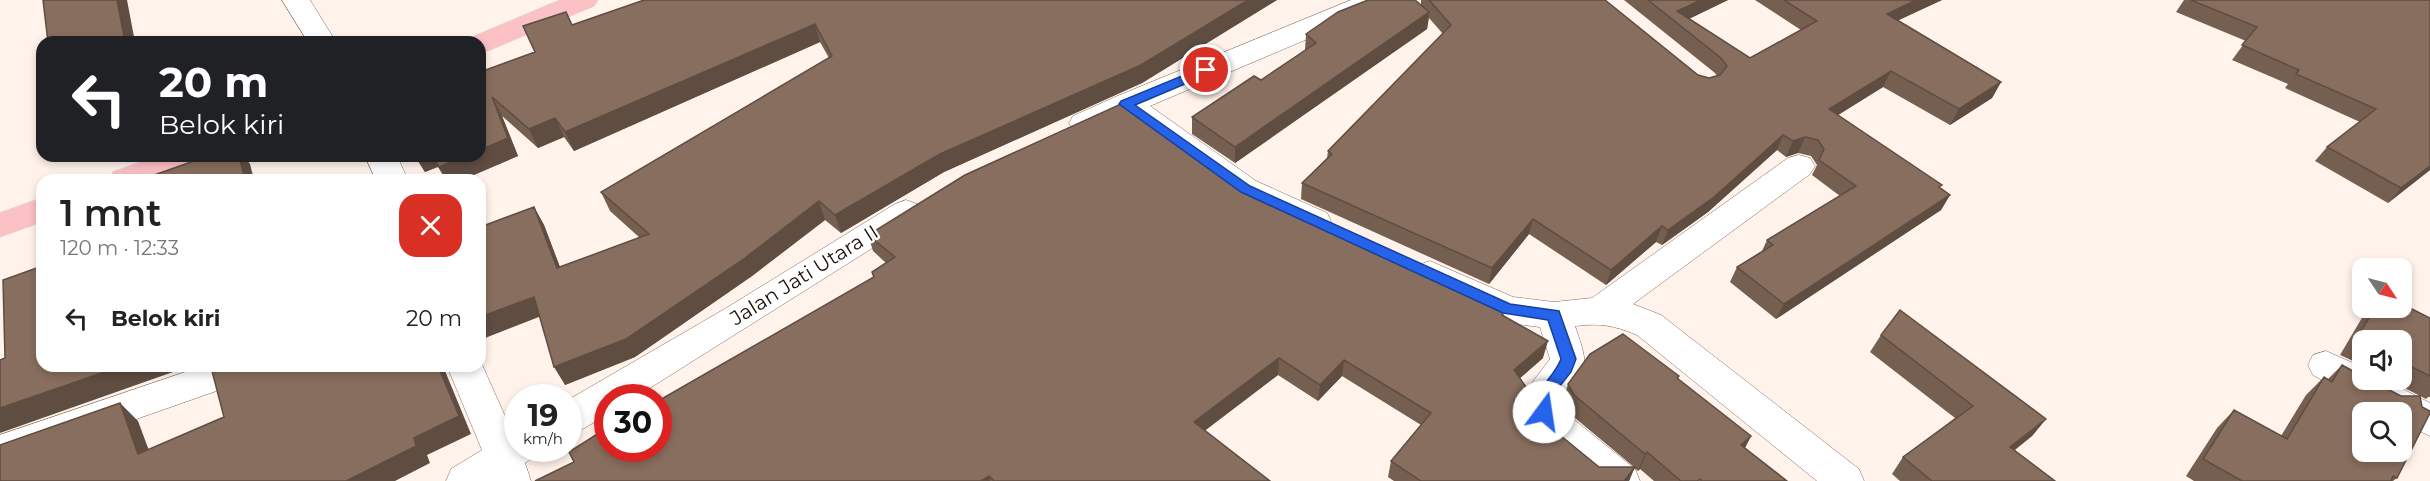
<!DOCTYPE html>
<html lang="id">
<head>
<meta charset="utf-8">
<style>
	body { margin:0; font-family:Montserrat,sans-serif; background:#f6f6f6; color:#222; height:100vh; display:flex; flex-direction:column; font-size:22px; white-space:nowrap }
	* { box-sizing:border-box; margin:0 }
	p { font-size:20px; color:#767676 }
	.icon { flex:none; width:33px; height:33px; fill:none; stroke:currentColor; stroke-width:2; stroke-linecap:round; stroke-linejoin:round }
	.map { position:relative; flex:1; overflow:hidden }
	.sheet { position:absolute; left:36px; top:174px; width:450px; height:198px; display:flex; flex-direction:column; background:#fff; border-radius:18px; box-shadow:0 3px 9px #0003 }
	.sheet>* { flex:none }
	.hud { position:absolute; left:36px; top:36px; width:450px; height:126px; border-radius:18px; box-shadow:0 3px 9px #0003; background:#202124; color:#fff; overflow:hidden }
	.needle { width:39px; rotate:125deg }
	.tools { position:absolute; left:2352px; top:258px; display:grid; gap:12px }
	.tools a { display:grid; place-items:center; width:60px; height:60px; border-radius:12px; background:#fff; box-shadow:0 3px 9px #0003; font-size:30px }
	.speed { position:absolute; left:504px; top:384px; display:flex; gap:12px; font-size:30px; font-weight:700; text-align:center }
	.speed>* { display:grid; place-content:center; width:78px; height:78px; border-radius:50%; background:#fff; box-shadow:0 3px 9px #0003; line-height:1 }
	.speed small { font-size:15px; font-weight:400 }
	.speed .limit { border:9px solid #d22; background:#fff; color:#111 }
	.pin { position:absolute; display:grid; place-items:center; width:51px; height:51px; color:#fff; margin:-26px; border:3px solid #fff; border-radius:50%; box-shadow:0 2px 6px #0007 }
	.me { position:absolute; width:66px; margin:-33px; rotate:14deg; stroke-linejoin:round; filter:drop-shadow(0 0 4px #0008) }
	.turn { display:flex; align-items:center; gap:21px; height:126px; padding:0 24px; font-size:27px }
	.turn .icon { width:78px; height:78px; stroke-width:2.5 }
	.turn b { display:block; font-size:42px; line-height:51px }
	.round { display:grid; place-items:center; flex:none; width:63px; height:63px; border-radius:18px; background:#f6f6f6 }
	.head { display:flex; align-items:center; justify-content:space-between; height:102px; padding:0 24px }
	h1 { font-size:36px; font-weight:600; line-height:45px }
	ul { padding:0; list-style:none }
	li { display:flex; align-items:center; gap:18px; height:84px; padding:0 24px }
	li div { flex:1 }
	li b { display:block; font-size:22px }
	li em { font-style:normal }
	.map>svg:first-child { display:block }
</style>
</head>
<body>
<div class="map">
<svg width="2430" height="481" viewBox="0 0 2430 481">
	<rect width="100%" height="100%" fill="#fff3eb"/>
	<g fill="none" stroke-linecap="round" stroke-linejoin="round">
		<g stroke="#846b5a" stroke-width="1">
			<path id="minor" d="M 282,0 L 310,0 L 336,42 L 308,42 Z
				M 1351,0 L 1389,0 L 1385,6 L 1150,106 L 1256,181 L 1327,213 L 1331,221 L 1327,229 L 1315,233 L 1303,229 L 1234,197 L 1124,117 L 1084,133 L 1073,130 L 1069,123 L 1073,116 L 1115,97 Z
				M 1799,155 L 1810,158 L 1815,166 L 1810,174 L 1633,304 L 1661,315 L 1859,469 L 1864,481 L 1817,481 L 1637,335 C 1613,325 1601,323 1575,326 C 1590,370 1588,365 1560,401 L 1567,414 L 1635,469 L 1640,481 L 1594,481 C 1566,458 1531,437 1523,400 L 1534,380 L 1550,359 L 1540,327 L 1508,323 L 1496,319 L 1418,283 L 1413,274 L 1418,265 L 1430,261 L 1513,297 L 1554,302 L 1592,298 L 1788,158 Z
				M 365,156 L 397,156 L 408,180 L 376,180 Z
				M 906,200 L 917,204 L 922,212 L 917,220 L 634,398 L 608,398 L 608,414 L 581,430 L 568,434 L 568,400 L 728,307 L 895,204 Z
				M 2326,351 L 2362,367 L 2362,380 L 2385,380 L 2430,403 L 2430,436 L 2402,423 L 2402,412 L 2382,412 L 2313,375 L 2308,365 L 2313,355 Z
				M 480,360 L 513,434 L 518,432 L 518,448 L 537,448 L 531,459 L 525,463 L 531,481 L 446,481 L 451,469 L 482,450 L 447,366 L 480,366 Z
				M 203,366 L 264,366 L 259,376 L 0,467 L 0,435 Z"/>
		</g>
		<g stroke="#d6d4d3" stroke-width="1">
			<path id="major" d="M 560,0 L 598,0 L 594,6 L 490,50 L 480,53 L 480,42 L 467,42 L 470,38 Z
				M 158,156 L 206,156 L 201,164 L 156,180 L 108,180 L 113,172 Z
				M 42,198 L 42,222 L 0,237 L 0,213 Z"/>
		</g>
		<use href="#minor" fill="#fff" fill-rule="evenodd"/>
		<use href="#major" fill="#fcc1c4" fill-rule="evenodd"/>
	</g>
	<path fill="#755f51" d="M 1277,0 L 1142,83 L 944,172 L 841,233 L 825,220 L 752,276 L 635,357 L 565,385 L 534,207 L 544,225 L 560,267 L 640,238 L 610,211 L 601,192 L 829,58 L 820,42 L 574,151 L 564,137 L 538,148 L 502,116 L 518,156 L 462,180 L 446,180 L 438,167 L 425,172 L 415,156 L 480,156 L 480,72 L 535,52 L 572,25 Z
		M 1421,0 L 1605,0 L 1698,75 L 1709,78 L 1717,76 L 1715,73 L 1624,0 L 1728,0 L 1689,19 L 1750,58 L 1801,30 L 1755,0 L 1942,0 L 1898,20 L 2001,82 L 1992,98 L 1950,125 L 1883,87 L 1838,115 L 1950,195 L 1941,210 L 1776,319 L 1730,282 L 1737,267 L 1762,251 L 1767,240 L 1840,196 L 1812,175 L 1817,165 L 1811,156 L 1798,153 L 1786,157 L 1777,150 L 1708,212 L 1662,245 L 1656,242 L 1606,285 L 1529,234 L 1489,284 L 1301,199 L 1302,183 L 1327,158 L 1328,151 L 1443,34 L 1429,18 L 1427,29 L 1235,163 L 1192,134 L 1192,117 L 1261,80 L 1305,50 L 1306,34 L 1421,5 Z
		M 2184,0 L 2430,0 L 2430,170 L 2388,203 L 2315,161 L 2327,147 L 2360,122 L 2285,88 L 2288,84 L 2232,60 L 2246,41 L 2176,12 Z
		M 1233,182 L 1272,206 L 1472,292 L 1471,294 L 1503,316 L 1543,358 L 1520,378 L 1537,410 L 1555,431 L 1599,467 L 1634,467 L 1569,413 L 1563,401 L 1568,384 L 1679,376 L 1678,379 L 1751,436 L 1745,448 L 1787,481 L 1654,481 L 1640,469 L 1638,471 L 1634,468 L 1629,481 L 1394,481 L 1388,477 L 1391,461 L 1421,425 L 1342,376 L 1318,401 L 1278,375 L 1204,431 L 1270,481 L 535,481 L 574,462 L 608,448 L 873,277 L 872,272 L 886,263 L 873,251 L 868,235 Z
		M 2370,308 L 2402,308 L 2430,318 L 2430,397 L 2428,397 L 2426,399 L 2389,380 L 2402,380 L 2402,340 L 2362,340 L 2362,365 L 2340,355 L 2366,311 Z
		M 1881,335 L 2046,419 L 2032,436 L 2015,450 L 2055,481 L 1900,481 L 1892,474 L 1903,457 L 1955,418 L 1870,352 Z
		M 2342,365 L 2397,478 L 2393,481 L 2194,481 L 2186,476 L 2217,428 L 2234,410 L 2281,436 L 2306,395 L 2324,377 L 2328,379 Z"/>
	<path fill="#5f4d42" d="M 117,0 L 127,0 L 135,42 L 105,42 Z
		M 1248,0 L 1277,0 L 1142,83 L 944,172 L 841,233 L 835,215 L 940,154 Z
		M 1701,0 L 1728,0 L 1678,24 L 1677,11 Z
		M 1916,0 L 1942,0 L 1880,29 L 1887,14 Z
		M 1429,12 L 1427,29 L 1235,163 L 1235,147 Z
		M 815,24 L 820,42 L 574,151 L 565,132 Z
		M 1891,71 L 1883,87 L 1822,125 L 1829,109 Z
		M 2001,82 L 1992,98 L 1950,125 L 1959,109 Z
		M 492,97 L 502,116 L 518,156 L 462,180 L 446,180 L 439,167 L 465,156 L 480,156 L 480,150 Z
		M 555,118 L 564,137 L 538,148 L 529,129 Z
		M 1783,135 L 1777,150 L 1708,212 L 1662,245 L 1668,230 Z
		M 1805,137 L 1798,153 L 1786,157 L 1793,141 Z
		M 239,156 L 244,156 L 250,164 L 254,180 L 245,180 Z
		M 415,156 L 433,156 L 439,166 L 425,172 Z
		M 2430,166 L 2430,170 L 2388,203 L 2401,188 Z
		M 1950,195 L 1941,210 L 1776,319 L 1784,304 Z
		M 819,201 L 825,220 L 752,276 L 635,357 L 565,385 L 554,367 Z
		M 534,207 L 544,225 L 567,286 L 557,268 Z
		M 1533,219 L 1529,234 L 1489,284 L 1492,268 Z
		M 1662,226 L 1656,242 L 1606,285 L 1611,270 Z
		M 534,297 L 544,315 L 480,340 L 480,317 Z
		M 1548,341 L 1543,358 L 1510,387 L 1514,370 Z
		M 1279,358 L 1278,375 L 1194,439 L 1194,422 Z
		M 1344,360 L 1342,376 L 1318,401 L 1320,385 Z
		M 122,366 L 190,366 L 0,433 L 0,408 Z
		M 438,366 L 443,366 L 471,434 L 427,455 L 430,463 L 395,481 L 346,481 L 414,438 Z
		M 120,403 L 138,421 L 157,472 L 138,454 Z
		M 2046,419 L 2032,436 L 1997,463 L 2010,447 Z
		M 1751,436 L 1742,453 L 1741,445 Z
		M 1647,452 L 1640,469 L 1638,471 L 1645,454 Z
		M 1635,467 L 1629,481 L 1624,481 Z
		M 989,476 L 990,481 L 981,481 Z"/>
	<path fill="#886e5e" stroke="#5f4d42" stroke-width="1.5" fill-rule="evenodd" d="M 43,0 L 117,0 L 124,36 L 105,42 L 48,42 Z
		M 644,0 L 1248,0 L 1141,65 L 940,154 L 835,215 L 819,201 L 745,258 L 626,339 L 554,367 L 534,297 L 480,317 L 480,227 L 534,207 L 557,268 L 649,234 L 601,192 L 832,56 L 815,24 L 565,132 L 555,118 L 529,129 L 492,97 L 508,138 L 480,150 L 480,72 L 535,52 L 523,26 L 566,12 L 572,25 Z
		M 1368,0 L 1415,0 L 1429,12 L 1235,147 L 1192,117 L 1254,76 L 1261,80 L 1316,43 L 1306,34 L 1338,12 Z
		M 1429,0 L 1605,0 L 1698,75 L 1709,78 L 1720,75 L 1727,66 L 1721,58 L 1648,0 L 1701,0 L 1677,11 L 1750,58 L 1817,21 L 1784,0 L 1916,0 L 1887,14 L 2001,82 L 1959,109 L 1891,71 L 1829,109 L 1942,185 L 1939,187 L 1950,195 L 1784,304 L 1737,267 L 1773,245 L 1767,240 L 1856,186 L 1819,160 L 1824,149 L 1818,140 L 1805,137 L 1793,141 L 1783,135 L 1714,197 L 1668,230 L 1662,226 L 1611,270 L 1533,219 L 1492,268 L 1302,183 L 1332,154 L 1328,151 L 1451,25 Z
		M 2191,0 L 2430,0 L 2430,166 L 2401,188 L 2327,147 L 2376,109 L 2296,74 L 2299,70 L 2242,45 L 2257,27 Z
		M 1123,103 L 1233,182 L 1252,191 L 1272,206 L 1276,202 L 1472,292 L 1470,294 L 1504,313 L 1502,315 L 1548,341 L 1514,370 L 1526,387 L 1537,410 L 1555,431 L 1599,467 L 1635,467 L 1624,481 L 1421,481 L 1391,461 L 1431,413 L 1344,360 L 1320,385 L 1279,358 L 1194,422 L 1270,481 L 994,481 L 989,476 L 981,481 L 535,481 L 574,462 L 569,452 L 608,427 L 608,448 L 658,448 L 658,401 L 874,277 L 872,272 L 895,257 L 868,235 L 965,175 Z
		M 208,156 L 239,156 L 245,180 L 140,180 Z
		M 433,156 L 465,156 L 439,167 Z
		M 42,266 L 42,366 L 122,366 L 0,408 L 0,360 L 5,358 L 3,280 Z
		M 2402,304 L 2430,318 L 2430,376 L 2402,362 L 2402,340 L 2362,340 L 2362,342 L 2356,339 L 2375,308 L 2402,308 Z
		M 1900,310 L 2046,419 L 2010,447 L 2055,481 L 1932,481 L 1903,457 L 1973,406 L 1881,335 Z
		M 1623,334 L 1679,376 L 1677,378 L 1751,436 L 1741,445 L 1787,481 L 1702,481 L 1700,479 L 1697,481 L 1681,481 L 1647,452 L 1645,454 L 1574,395 L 1568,384 L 1590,354 Z
		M 2342,365 L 2362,376 L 2362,380 L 2370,380 L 2401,396 L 2420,396 L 2422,407 L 2430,411 L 2430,413 L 2397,478 L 2393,476 L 2391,481 L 2242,481 L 2203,459 L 2234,410 L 2287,439 L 2324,377 L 2332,382 ZM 2362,412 L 2402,412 L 2402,452 L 2362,452 Z
		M 227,366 L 438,366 L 459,416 L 414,438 L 416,446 L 346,481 L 0,481 L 0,445 L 120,403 L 138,454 L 224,417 L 212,371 Z"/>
	<path fill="#2563eb" stroke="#184099" stroke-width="1.5" d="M 1206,66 L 1211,67 L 1211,73 L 1135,105 L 1250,186 L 1510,304 L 1559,311 L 1576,359 L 1571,372 L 1549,400 L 1552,412 L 1549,416 L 1544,418 L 1539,416 L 1534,400 C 1541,386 1556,373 1561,359 L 1548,320 L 1503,313 L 1241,192 L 1119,104 L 1121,101 Z"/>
	<g text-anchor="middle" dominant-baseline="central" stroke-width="4.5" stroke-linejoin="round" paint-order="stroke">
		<g font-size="20" fill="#190f09" stroke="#fff">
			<text transform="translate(804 275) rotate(-32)">Jalan Jati Utara II</text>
		</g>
	</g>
</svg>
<div class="tools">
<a><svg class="needle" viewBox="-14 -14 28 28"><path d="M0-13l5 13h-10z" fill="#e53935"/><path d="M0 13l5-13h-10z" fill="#767676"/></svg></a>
<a><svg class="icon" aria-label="sound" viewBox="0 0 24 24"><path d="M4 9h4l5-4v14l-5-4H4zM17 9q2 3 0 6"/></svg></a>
<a><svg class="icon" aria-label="search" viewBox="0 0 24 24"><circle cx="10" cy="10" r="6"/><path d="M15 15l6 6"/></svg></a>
</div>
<div class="speed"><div>19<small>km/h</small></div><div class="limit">30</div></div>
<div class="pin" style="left:1206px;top:70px;background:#d93025"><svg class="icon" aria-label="arrive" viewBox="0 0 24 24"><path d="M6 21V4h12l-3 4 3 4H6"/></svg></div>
<svg class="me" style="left:1544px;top:412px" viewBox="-20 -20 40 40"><circle r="19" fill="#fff"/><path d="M0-13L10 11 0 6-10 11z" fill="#2563eb"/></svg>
<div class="hud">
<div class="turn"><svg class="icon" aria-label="left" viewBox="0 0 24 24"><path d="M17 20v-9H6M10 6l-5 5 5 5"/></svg><div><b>20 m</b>Belok kiri</div></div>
</div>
<section class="sheet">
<div class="head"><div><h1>1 mnt</h1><p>120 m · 12:33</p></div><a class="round" style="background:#d93025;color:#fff"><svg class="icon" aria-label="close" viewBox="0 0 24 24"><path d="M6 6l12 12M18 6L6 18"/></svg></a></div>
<ul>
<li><svg class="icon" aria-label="left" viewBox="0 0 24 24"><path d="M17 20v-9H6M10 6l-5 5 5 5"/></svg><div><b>Belok kiri</b></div><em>20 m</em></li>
</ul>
</section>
</div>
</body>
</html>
